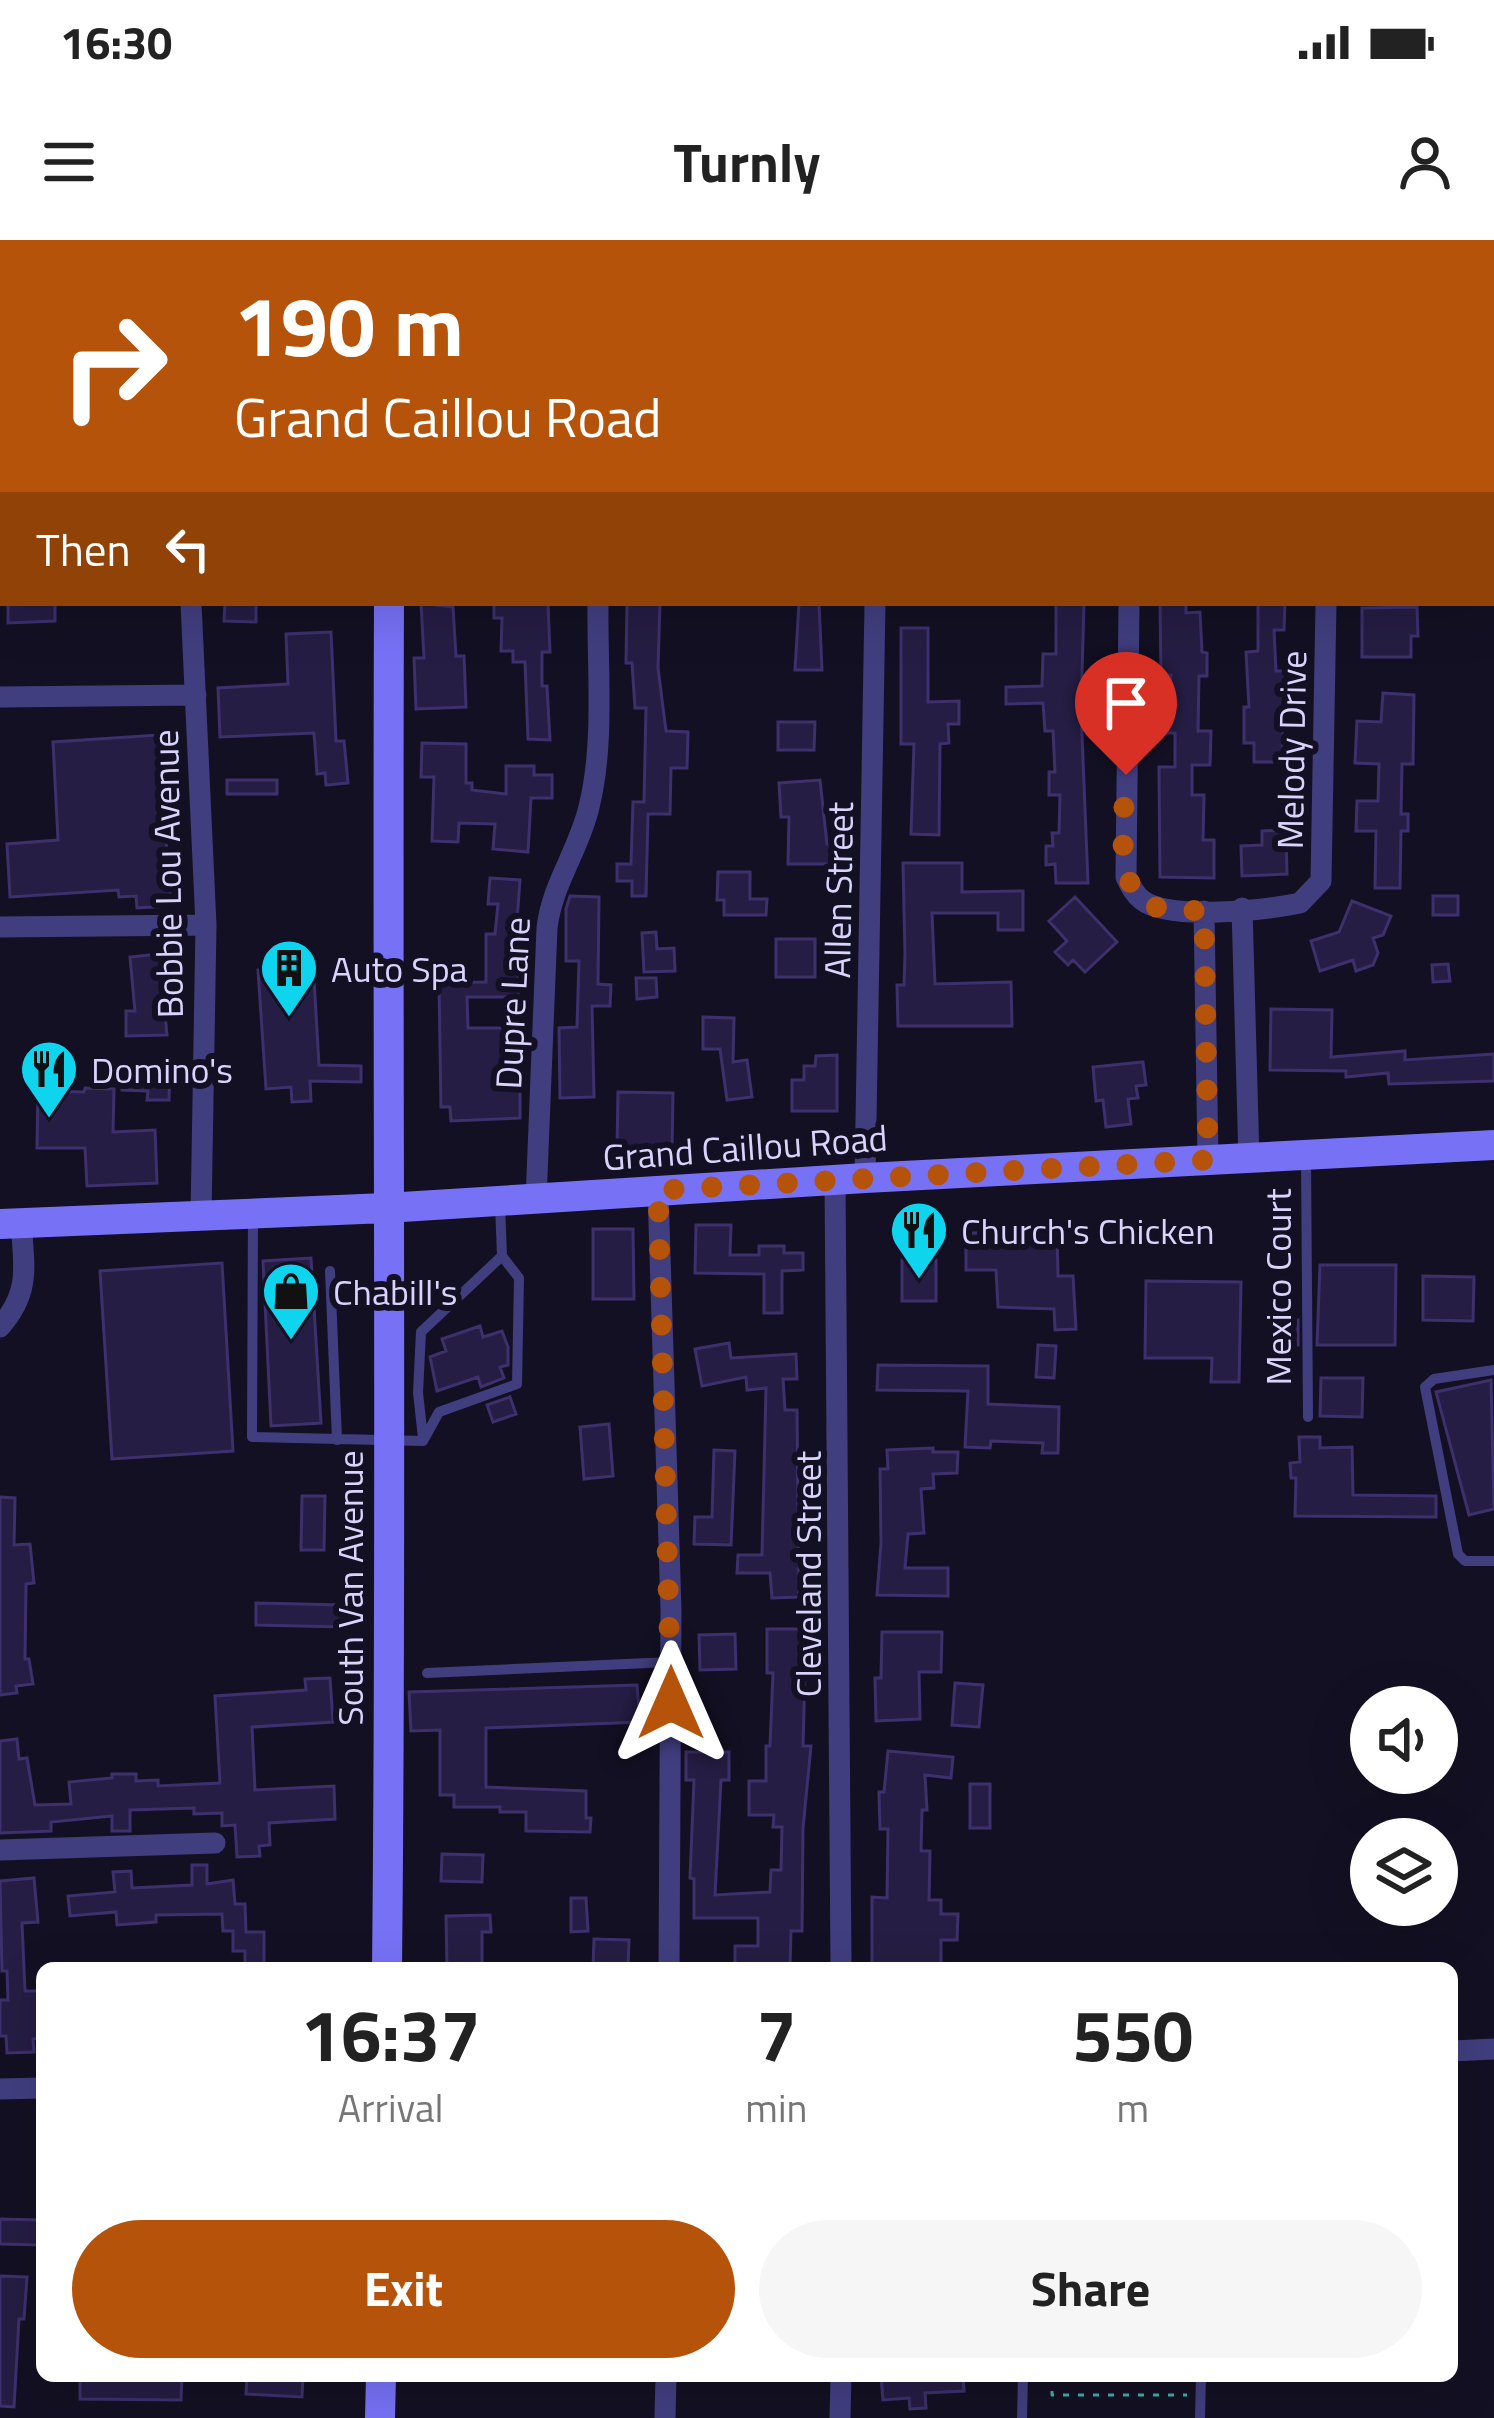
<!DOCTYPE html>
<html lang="en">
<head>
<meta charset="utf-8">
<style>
	body { margin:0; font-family:"Titillium Web",sans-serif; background:#f6f6f6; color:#222; height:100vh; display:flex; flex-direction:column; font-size:45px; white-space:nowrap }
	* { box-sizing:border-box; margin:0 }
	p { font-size:39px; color:#767676 }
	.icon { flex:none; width:66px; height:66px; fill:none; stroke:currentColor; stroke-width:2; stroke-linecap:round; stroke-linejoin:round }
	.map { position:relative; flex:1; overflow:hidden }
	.side { position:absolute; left:36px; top:1722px; width:1422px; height:420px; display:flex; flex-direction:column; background:#fff; border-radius:18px; box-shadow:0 12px 48px #0002 }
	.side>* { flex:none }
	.hud { position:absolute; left:0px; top:0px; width:1494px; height:366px; box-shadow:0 12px 48px #0002; background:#b45309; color:#fff; overflow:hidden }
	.tools { position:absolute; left:1350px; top:1446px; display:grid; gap:24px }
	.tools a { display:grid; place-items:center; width:108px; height:108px; border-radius:50%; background:#fff; box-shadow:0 12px 48px #0002; font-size:60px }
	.pin { position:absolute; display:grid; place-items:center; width:102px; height:102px; color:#fff; margin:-123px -51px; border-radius:50% 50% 50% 0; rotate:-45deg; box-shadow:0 0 12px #0007 }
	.pin .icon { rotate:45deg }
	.me { position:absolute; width:132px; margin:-66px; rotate:0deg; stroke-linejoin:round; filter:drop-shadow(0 0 9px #0008) }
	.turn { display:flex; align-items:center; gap:42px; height:252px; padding:0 36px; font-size:54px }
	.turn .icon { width:156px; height:156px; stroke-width:2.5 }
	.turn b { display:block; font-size:84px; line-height:102px }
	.then { display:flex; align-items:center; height:114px; padding:0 36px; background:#0003; gap:24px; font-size:45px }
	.eta { display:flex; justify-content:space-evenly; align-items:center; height:204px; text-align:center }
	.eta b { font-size:72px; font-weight:700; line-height:84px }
	.action { display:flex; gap:24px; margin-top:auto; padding:24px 36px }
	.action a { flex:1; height:138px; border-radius:72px; background:#b45309; color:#fff; font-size:48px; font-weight:700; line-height:138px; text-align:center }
	.action a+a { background:#f6f6f6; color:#222 }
	.status { display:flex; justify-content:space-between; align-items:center; height:84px; padding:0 60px; background:#fff; direction:ltr }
	.status svg { height:33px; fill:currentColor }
	header { display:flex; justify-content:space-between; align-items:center; height:156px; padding:0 36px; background:#fff; font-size:54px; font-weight:700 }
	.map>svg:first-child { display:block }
</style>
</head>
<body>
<div class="status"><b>16:30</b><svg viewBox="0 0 49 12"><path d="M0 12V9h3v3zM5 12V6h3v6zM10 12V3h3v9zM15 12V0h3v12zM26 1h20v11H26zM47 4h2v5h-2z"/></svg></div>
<header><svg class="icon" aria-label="menu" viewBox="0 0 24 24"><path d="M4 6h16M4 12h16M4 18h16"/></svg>Turnly<svg class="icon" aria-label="person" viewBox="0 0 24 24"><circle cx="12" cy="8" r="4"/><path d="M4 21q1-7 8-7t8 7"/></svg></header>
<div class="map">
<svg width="1494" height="2178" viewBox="0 0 1494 2178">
	<rect width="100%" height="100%" fill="#131023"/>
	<path fill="#251d43" stroke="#3d306d" stroke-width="3" d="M 8,363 L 55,363 L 55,381 L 8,383 Z
		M 225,363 L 256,363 L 256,382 L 224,381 Z
		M 421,363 L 453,367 L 456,416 L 464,416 L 466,467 L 416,469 L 414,418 L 424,418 Z
		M 494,363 L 548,363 L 550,412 L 542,412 L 542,446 L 547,446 L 550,500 L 528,499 L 525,422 L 513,422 L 513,411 L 501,411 L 502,378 L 494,378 Z
		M 627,363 L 660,363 L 658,428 L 666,491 L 688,492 L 687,528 L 671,528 L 670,574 L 648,574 L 646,656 L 632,656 L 632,641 L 617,641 L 617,624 L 631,624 L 633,562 L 644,562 L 646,468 L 635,468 L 632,423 L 626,423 Z
		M 799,363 L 819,363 L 822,430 L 795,430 Z
		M 1056,363 L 1084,363 L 1081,470 L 1088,643 L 1056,643 L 1055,624 L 1046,625 L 1046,606 L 1053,606 L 1052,593 L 1059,593 L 1060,555 L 1049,555 L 1049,532 L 1055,532 L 1053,491 L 1045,491 L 1043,463 L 1006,464 L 1006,447 L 1042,446 L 1043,414 L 1056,414 Z
		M 1160,363 L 1186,363 L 1186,373 L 1200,372 L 1202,412 L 1207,413 L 1207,436 L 1199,436 L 1198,491 L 1211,491 L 1210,525 L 1192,525 L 1192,555 L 1204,555 L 1203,600 L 1214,600 L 1214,638 L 1160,637 L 1159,527 L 1175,527 L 1175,493 L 1162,493 L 1162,465 L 1170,466 L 1171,435 L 1161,435 Z
		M 1258,363 L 1285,363 L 1284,390 L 1274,390 L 1276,431 L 1285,431 L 1282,522 L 1254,522 L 1254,503 L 1244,503 L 1244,467 L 1249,467 L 1246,412 L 1258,411 Z
		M 1417,367 L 1418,396 L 1411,396 L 1411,417 L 1362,417 L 1362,368 Z
		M 901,388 L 928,388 L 928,462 L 959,461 L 959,484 L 948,484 L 949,503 L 940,504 L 939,595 L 911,594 L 914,504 L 901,504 Z
		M 331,392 L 336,501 L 344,501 L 348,543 L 326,545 L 325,533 L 317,534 L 314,493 L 220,497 L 218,448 L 288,444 L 286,394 Z
		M 1383,453 L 1414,455 L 1413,524 L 1402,524 L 1401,574 L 1408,574 L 1408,591 L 1401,591 L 1400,648 L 1375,648 L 1376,591 L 1356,591 L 1357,561 L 1378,561 L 1379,524 L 1355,523 L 1357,481 L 1381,482 Z
		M 778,482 L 815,482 L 814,510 L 778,510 Z
		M 158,495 L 171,666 L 137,668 L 136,656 L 119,657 L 118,650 L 10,657 L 7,604 L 58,600 L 53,502 Z
		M 422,503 L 466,504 L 466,543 L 472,543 L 472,550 L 506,554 L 506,526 L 534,526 L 534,535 L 552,535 L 552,558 L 531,558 L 528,612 L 493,609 L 495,584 L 459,583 L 458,602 L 432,601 L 434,537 L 421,537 Z
		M 227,540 L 277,540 L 277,554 L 227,554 Z
		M 820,540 L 827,604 L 842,604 L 842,624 L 788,624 L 789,577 L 781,577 L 779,543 Z
		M 1286,590 L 1287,634 L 1242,636 L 1241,606 L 1262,605 L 1262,591 Z
		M 903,623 L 962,623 L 962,652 L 1023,651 L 1023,690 L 998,690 L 998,673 L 932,673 L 935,744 L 1011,742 L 1012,786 L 898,786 L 897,745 L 904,745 L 905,714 Z
		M 718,632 L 750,632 L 750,659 L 767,659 L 766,675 L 724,675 L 724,660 L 717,660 Z
		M 490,638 L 520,640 L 516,695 L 519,695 L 518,757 L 467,757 L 468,788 L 504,788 L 504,797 L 520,797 L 520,878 L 451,881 L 450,867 L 441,867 L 439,743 L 486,742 L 486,694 L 495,694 L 498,664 L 488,664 Z
		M 570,656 L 599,657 L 598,744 L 611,745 L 610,766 L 592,766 L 594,857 L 560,858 L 559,788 L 577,787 L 579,721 L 566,721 L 566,669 Z
		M 1433,656 L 1458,656 L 1458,675 L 1433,675 Z
		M 1075,657 L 1117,702 L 1085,732 L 1073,720 L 1068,725 L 1055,712 L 1067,701 L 1049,681 Z
		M 1352,661 L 1391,676 L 1383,695 L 1373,698 L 1378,713 L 1373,725 L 1356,731 L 1353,720 L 1320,731 L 1311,701 L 1339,692 Z
		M 656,692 L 657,709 L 674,708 L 675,731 L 644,732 L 642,693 Z
		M 776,699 L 815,699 L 815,737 L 776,737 Z
		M 159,714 L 167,795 L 126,796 L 126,771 L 135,771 L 130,717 Z
		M 313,722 L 319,825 L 361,826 L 361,842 L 310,841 L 311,861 L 292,862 L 291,847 L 266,849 L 258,730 Z
		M 1448,724 L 1450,741 L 1433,742 L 1432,725 Z
		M 636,738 L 656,738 L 657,757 L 637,759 Z
		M 1271,769 L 1332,770 L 1331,817 L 1405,811 L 1405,820 L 1494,814 L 1494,841 L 1389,844 L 1388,833 L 1346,837 L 1346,831 L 1270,830 Z
		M 703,777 L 734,778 L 733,822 L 747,820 L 752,857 L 727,860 L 720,809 L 703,809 Z
		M 837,815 L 837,871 L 792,871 L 792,840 L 804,840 L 804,826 L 815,826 L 816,816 Z
		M 1143,822 L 1146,845 L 1136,846 L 1138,858 L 1128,859 L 1131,884 L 1106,887 L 1103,860 L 1096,861 L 1093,827 Z
		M 123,824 L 170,824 L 169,860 L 147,860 L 148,851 L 122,850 Z
		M 85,848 L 114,849 L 113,892 L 155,890 L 157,943 L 87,946 L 85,908 L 37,908 L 38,851 L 84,852 Z
		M 618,852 L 673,853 L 672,910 L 617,909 Z
		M 696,985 L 731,985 L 730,1015 L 759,1015 L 759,1006 L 784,1006 L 784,1013 L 803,1013 L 803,1030 L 782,1031 L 782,1073 L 764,1073 L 764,1034 L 695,1033 Z
		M 593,989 L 633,989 L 634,1059 L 593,1059 Z
		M 1057,992 L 1058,1036 L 1073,1036 L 1076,1089 L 1055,1090 L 1054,1069 L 998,1067 L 996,1030 L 966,1030 L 966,993 Z
		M 311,1018 L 321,1183 L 271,1186 L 263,1021 Z
		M 902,1020 L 936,1020 L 936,1061 L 902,1061 Z
		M 222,1023 L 233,1211 L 112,1219 L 100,1031 Z
		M 1320,1025 L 1396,1025 L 1395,1105 L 1317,1105 Z
		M 1423,1036 L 1474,1037 L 1473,1081 L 1423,1080 Z
		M 1146,1041 L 1241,1042 L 1239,1142 L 1211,1142 L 1212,1118 L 1145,1118 Z
		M 1298,1080 L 1298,1105 L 1283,1105 L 1282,1081 Z
		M 480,1086 L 483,1097 L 502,1091 L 508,1107 L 508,1125 L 500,1127 L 504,1138 L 481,1147 L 478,1137 L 437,1151 L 430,1117 L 446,1111 L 442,1099 Z
		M 729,1103 L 731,1118 L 796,1114 L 797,1139 L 783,1139 L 785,1170 L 797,1170 L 799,1357 L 772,1358 L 770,1333 L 737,1333 L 738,1315 L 762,1315 L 766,1148 L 747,1150 L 746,1137 L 702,1146 L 695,1109 Z
		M 1038,1105 L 1056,1106 L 1054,1138 L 1036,1137 Z
		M 878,1125 L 988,1126 L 988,1164 L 1059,1167 L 1058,1213 L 1042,1213 L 1043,1203 L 991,1201 L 990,1208 L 965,1207 L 968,1151 L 877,1150 Z
		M 1321,1138 L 1363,1138 L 1362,1177 L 1320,1176 Z
		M 1491,1140 L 1494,1269 L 1469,1275 L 1436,1152 Z
		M 510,1157 L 516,1174 L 493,1182 L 487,1165 Z
		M 609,1184 L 613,1236 L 584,1239 L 580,1187 Z
		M 1299,1197 L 1320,1197 L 1320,1208 L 1352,1207 L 1353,1255 L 1436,1256 L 1436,1277 L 1295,1276 L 1296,1238 L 1291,1238 L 1290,1223 L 1300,1222 Z
		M 933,1208 L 933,1212 L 958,1212 L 957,1233 L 933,1234 L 934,1248 L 921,1249 L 924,1293 L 908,1294 L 905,1328 L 948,1328 L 948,1356 L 877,1355 L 881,1303 L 880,1229 L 888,1229 L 887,1210 Z
		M 714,1210 L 735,1211 L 731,1305 L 694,1304 L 695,1277 L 712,1277 Z
		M 302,1256 L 325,1256 L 324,1310 L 301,1310 Z
		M 0,1257 L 15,1258 L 14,1305 L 30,1304 L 34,1343 L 26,1344 L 25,1419 L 29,1419 L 33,1444 L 16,1446 L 17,1453 L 0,1455 Z
		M 256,1363 L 343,1365 L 343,1387 L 256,1385 Z
		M 767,1389 L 803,1389 L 803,1413 L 816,1413 L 816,1433 L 805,1433 L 803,1506 L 811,1506 L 803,1588 L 802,1691 L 791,1691 L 790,1728 L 735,1728 L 735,1706 L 758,1706 L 758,1678 L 694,1678 L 694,1639 L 690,1638 L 694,1540 L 686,1540 L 686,1512 L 729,1512 L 729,1540 L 721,1540 L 715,1655 L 770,1652 L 771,1630 L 781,1630 L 782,1587 L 773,1587 L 774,1575 L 749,1575 L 749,1541 L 766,1541 L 766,1506 L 770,1506 L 773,1433 L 767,1433 Z
		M 882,1392 L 942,1392 L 941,1432 L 919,1432 L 920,1479 L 876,1481 L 875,1438 L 881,1438 Z
		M 735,1394 L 736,1429 L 700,1430 L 699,1395 Z
		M 330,1438 L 333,1482 L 252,1487 L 255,1550 L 334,1546 L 335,1579 L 269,1583 L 270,1605 L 259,1606 L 260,1616 L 237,1617 L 235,1585 L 222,1586 L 222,1573 L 194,1574 L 194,1568 L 130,1570 L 130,1591 L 112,1591 L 112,1576 L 51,1582 L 51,1591 L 0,1593 L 0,1501 L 17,1499 L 19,1519 L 27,1518 L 35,1565 L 71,1564 L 69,1542 L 112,1538 L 112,1534 L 136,1534 L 136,1541 L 158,1540 L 158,1546 L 220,1543 L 215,1456 L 306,1450 L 305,1439 Z
		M 955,1443 L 983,1445 L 979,1487 L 952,1485 Z
		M 637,1445 L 640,1482 L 486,1488 L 486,1547 L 586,1551 L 586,1578 L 591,1578 L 590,1592 L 526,1591 L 526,1572 L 500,1572 L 500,1567 L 454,1567 L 454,1555 L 440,1555 L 440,1490 L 411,1491 L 409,1452 Z
		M 888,1511 L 953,1517 L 951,1538 L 925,1535 L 927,1570 L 922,1570 L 921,1611 L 930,1611 L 929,1660 L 941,1660 L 941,1674 L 958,1674 L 957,1700 L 941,1700 L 941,1728 L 872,1728 L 872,1657 L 887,1658 L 888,1589 L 880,1589 L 879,1552 L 884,1552 Z
		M 970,1544 L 990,1544 L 990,1588 L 970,1588 Z
		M 442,1614 L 483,1615 L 482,1642 L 441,1641 Z
		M 192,1625 L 207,1625 L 207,1644 L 233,1640 L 235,1664 L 245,1664 L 246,1692 L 264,1692 L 264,1728 L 245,1728 L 245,1711 L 233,1711 L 233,1691 L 223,1691 L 222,1674 L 156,1675 L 156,1682 L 117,1685 L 116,1672 L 70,1676 L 68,1656 L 115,1652 L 113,1632 L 131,1631 L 132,1648 L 192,1645 Z
		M 34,1638 L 38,1682 L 22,1683 L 25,1751 L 42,1751 L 42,1798 L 33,1799 L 34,1812 L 7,1813 L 6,1796 L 0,1796 L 0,1760 L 8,1760 L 7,1731 L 2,1731 L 0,1641 Z
		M 571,1658 L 586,1658 L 588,1691 L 571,1692 Z
		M 490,1675 L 491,1692 L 482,1692 L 482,1728 L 447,1728 L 446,1676 Z
		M 594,1699 L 629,1700 L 628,1728 L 593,1728 Z
		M 0,1979 L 41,1980 L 41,2005 L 0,2004 Z
		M 0,2036 L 27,2037 L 24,2079 L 19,2079 L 14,2167 L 0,2166 Z
		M 80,2136 L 182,2136 L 181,2160 L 80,2159 Z
		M 247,2136 L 303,2136 L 302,2157 L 246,2154 Z
		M 881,2136 L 963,2136 L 964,2151 L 925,2153 L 926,2168 L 910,2169 L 909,2158 L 883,2160 Z"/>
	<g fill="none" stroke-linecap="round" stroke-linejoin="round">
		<path stroke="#36aea9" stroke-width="3" stroke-dasharray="6 9" stroke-linecap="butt" d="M 1052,2136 L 1052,2155 L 1187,2155"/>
		<path stroke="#413e7f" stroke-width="10" d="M 1306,920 L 1308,1177
			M 253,975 L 252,1197 L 423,1201 L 439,1172 L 517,1144 L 519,1038 L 502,1016 L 500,965
			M 330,1031 L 337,1200
			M 1494,1130 L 1434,1139 L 1425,1147 L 1458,1314 L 1465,1321 L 1494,1321
			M 423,1198 L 418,1153 L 421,1092 L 502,1016
			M 427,1433 L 671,1422
			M 1022,2178 L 1023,2136
			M 1200,2178 L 1201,2136"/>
		<path stroke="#413e7f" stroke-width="21" d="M 171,0 L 171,3
			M 1129,0 L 1129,3
			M 1325,0 L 1325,3
			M 600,3 L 600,0
			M 878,3 L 878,0
			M 0,228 L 3,228
			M 1491,278 L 1494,278
			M 191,363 L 206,685 L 201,976
			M 1129,363 L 1126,637 C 1130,645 1134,654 1142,660 C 1169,681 1266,670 1300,663 L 1321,641 L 1326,363
			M 0,457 L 196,455
			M 1242,668 L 1249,920
			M 1204,671 L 1208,920
			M 0,687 L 206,685
			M 865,938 L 875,363
			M 835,939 L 841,1728
			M 658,950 L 671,1370 L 669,1728
			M 536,960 L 547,688 C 552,644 579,610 589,567 C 605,502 597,429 598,363
			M 0,1087 C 31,1052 24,1026 21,983
			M 0,1610 L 215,1603
			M 1452,1811 L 1494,1809
			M 0,1849 L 42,1848
			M 665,2178 L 666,2136
			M 840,2178 L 841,2136"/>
		<path stroke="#7771f6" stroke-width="30" d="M 387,0 L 387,3
			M 0,28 L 3,14
			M 0,984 L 386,968 L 865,938 L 1494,905
			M 387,1728 C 392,1273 387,818 389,363
			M 380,2178 L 381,2136"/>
	</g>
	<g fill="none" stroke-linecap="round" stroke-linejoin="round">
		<path stroke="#b45309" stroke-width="21" stroke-dasharray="0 37.8" d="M 671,1463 L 658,950 L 1208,920 L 1204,671 C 1189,670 1170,671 1156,667 C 1110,655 1125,571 1126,535"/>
	</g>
	<defs>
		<g id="building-pin" transform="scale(3)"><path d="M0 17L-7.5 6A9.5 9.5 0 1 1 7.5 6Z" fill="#0fd4ee" stroke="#131023"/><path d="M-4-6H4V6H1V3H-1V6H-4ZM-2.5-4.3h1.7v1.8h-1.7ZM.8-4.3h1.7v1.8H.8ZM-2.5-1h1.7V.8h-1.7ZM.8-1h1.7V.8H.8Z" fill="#111"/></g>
		<g id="restaurant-pin" transform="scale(3)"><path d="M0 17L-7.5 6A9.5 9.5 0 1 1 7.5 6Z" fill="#0fd4ee" stroke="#131023"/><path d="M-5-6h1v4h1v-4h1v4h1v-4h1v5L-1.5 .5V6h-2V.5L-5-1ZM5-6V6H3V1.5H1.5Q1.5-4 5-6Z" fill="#111"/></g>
		<g id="shop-pin" transform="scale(3)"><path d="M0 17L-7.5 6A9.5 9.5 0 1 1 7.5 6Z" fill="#0fd4ee" stroke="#131023"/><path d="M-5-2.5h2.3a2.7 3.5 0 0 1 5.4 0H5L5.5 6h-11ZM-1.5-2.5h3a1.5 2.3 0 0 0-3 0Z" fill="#111"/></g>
	</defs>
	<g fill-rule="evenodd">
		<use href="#building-pin" x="289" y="728"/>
		<use href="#restaurant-pin" x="49" y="829"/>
		<use href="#restaurant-pin" x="919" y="990"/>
		<use href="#shop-pin" x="291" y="1051"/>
	</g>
	<g text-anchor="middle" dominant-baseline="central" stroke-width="12" stroke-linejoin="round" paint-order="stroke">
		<g font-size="36" fill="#dad4fc" stroke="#131023">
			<text transform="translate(1291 510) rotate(-89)">Melody Drive</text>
			<text transform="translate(167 634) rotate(-91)">Bobbie Lou Avenue</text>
			<text transform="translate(838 650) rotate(-89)">Allen Street</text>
			<text transform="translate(512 763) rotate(-87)">Dupre Lane</text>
			<text transform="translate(745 907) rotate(-4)">Grand Caillou Road</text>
			<text transform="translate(1277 1047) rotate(-90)">Mexico Court</text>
			<text transform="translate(807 1334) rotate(-90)">Cleveland Street</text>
			<text transform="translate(349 1348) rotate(-90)">South Van Avenue</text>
		</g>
		<g font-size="36" fill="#dad4fc" stroke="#131023" text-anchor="start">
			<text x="331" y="728">Auto Spa</text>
			<text x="91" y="829">Domino's</text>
			<text x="961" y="990">Church's Chicken</text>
			<text x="333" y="1051">Chabill's</text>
		</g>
	</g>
</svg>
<div class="tools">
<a><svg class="icon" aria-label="sound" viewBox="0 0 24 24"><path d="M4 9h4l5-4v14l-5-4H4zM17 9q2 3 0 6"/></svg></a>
<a><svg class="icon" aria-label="layers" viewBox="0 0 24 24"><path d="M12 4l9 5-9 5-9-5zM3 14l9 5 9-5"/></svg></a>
</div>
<div class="pin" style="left:1126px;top:535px;background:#d93025"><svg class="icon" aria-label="arrive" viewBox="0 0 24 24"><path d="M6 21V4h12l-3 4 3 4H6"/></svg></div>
<svg class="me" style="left:671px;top:1463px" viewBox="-20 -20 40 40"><path d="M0-17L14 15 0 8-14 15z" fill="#b45309" stroke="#fff" stroke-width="4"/></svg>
<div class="hud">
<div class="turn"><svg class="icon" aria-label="right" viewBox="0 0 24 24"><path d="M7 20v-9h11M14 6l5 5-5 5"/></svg><div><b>190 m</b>Grand Caillou Road</div></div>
<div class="then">Then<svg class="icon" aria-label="left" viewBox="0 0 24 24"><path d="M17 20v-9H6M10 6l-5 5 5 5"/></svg></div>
</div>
<section class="side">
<div class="eta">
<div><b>16:37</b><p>Arrival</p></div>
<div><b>7</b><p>min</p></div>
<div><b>550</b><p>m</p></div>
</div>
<div class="action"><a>Exit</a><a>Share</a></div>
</section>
</div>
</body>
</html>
